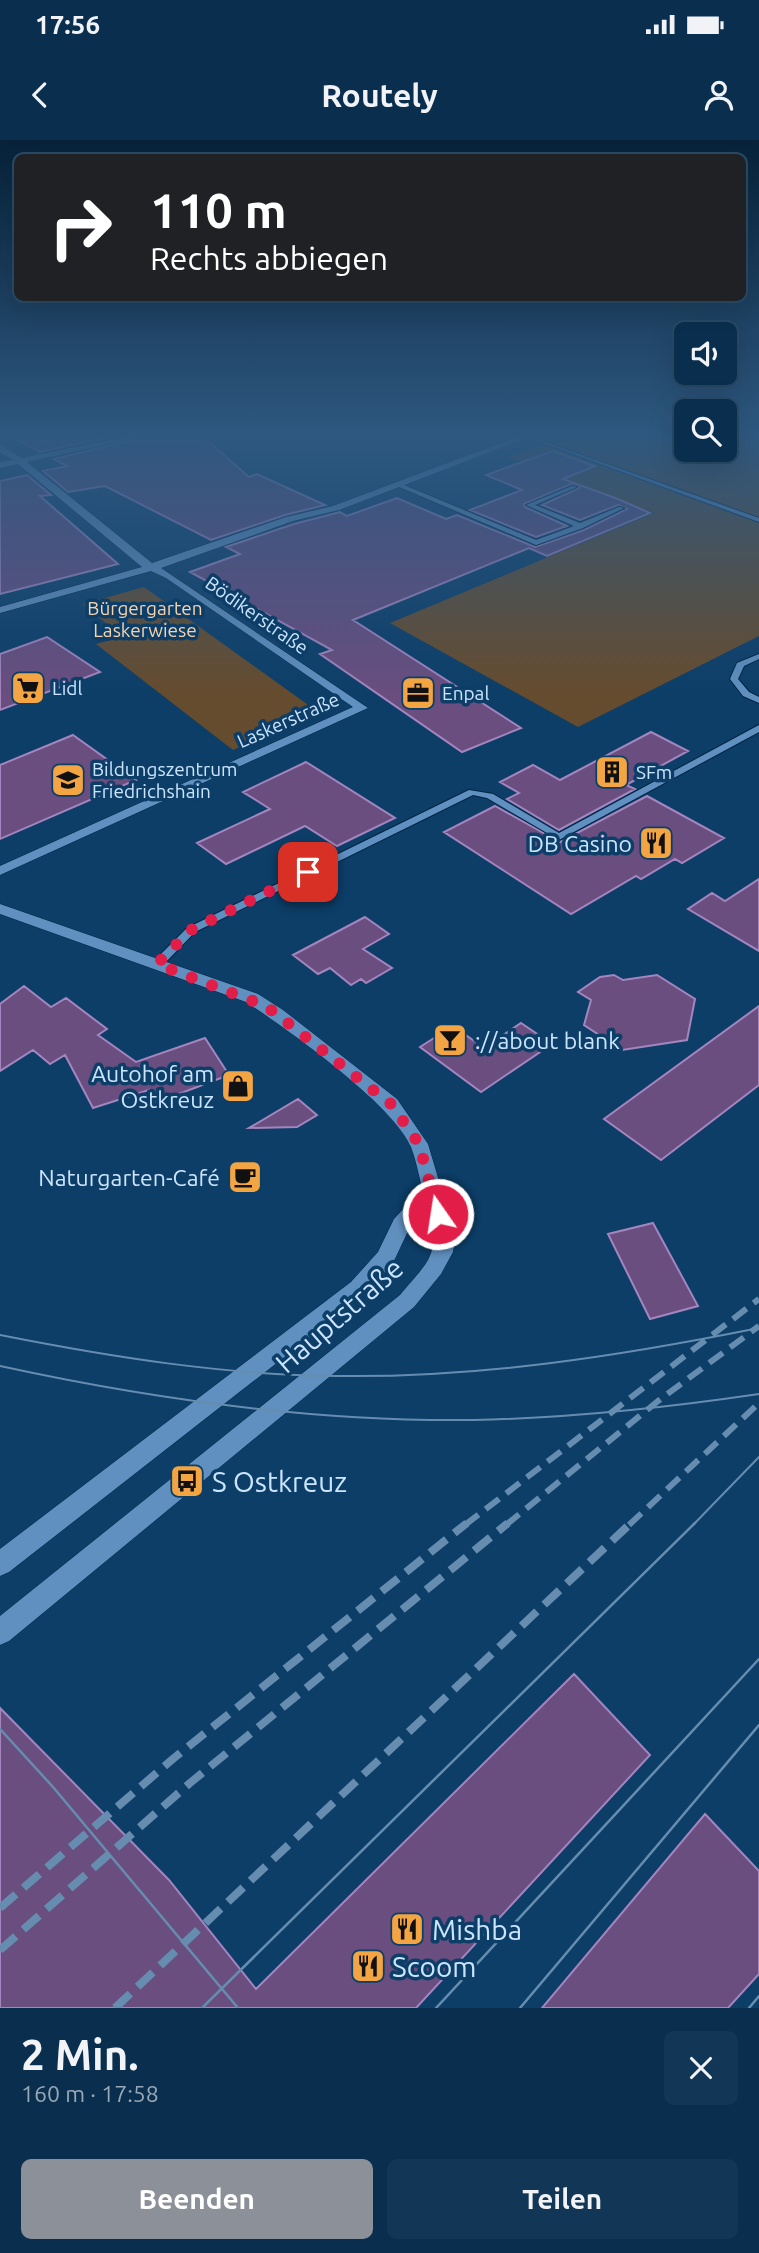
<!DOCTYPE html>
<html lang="de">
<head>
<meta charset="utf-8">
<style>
	body { margin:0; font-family:Ubuntu,sans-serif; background:#123655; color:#f1f3f6; height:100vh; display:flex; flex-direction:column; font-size:26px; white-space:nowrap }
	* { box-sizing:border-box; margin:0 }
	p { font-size:23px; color:#99a8b6 }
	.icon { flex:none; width:38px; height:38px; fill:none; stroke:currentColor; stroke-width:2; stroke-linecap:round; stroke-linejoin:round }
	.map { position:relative; height:1868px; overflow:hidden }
	.details { display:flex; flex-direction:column; background:#092e4e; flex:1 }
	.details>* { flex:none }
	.hud { position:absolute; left:14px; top:14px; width:732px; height:147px; border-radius:10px; box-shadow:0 7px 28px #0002,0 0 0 2px #294a66; background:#202124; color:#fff; overflow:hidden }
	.fabs { position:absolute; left:674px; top:182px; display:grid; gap:14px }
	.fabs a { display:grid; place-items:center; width:63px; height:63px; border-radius:10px; background:#092e4e; box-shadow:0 7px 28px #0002,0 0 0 2px #294a66; font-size:35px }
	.pin { position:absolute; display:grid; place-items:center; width:60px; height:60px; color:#fff; margin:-30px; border-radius:14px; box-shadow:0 4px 10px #0006 }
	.me { position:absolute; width:77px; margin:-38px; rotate:347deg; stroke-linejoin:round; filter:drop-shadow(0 0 5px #0008) }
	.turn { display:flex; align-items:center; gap:24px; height:147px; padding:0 21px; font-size:32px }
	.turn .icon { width:91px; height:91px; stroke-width:2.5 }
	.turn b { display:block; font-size:49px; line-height:60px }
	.round { display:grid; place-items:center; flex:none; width:74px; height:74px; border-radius:10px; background:#123655 }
	.overview { display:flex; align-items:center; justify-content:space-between; height:119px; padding:0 21px }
	h1 { font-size:42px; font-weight:600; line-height:52px }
	.primary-button { display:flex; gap:14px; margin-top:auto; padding:14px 21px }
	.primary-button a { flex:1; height:80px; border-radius:10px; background:#8c9099; color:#fff; font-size:28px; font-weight:600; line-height:80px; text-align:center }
	.primary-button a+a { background:#123655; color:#f1f3f6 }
	.status { display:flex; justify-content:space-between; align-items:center; height:49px; padding:0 35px; background:#092e4e; direction:ltr }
	.status svg { height:19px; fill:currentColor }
	header { display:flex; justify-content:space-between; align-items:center; height:91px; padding:0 21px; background:#092e4e; font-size:32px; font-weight:600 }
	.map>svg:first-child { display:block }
</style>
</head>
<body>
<div class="status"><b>17:56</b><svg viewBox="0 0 49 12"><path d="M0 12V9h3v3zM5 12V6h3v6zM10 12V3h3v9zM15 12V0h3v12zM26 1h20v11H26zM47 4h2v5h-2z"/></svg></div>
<header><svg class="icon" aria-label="back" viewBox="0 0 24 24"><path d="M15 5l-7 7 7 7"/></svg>Routely<svg class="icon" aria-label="person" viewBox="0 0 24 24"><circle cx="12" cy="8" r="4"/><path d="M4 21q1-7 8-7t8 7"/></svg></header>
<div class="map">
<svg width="759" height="1868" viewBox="0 0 759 1868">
	<rect width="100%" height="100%" fill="#0c3e68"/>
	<path fill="#664c2e" d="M 576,293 L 686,293 L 686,310 L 724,310 L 725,293 L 759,293 L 759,496 L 578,587 L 390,483 L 654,373 L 509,317 Z
		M 144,447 L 318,572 L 233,610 L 96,504 L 122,497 L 83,464 Z"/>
	<path fill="#694e7f" stroke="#a485be" stroke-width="2" d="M 4,293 L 128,293 L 40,312 Z
		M 162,293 L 199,293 L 249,337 L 257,334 L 325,365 L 285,375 L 211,400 L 105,346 L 68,352 L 43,331 L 67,326 L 54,319 Z
		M 553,311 L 595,326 L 563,339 L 618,359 L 650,373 L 547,416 L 529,408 L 353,480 L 521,588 L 462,612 L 320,514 L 332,510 L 190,432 L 240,414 L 226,407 L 294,384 L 340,372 L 347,376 L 397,358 L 446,379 L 457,375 L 535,407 L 584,390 L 627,369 L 618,365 L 580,380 L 542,365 L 579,348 L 571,344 L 524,364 L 525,367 L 567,386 L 536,397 L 470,370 L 522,350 L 486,335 Z
		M 27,335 L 51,355 L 40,356 L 118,424 L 0,454 L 0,341 Z
		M 47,497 L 100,532 L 0,570 L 0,514 Z
		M 651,592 L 688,611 L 626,645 L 635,649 L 559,690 L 507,659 L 519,653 L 500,642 L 533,625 L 560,640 Z
		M 73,595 L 136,640 L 0,699 L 0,625 Z
		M 306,622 L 395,678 L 337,706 L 305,686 L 226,724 L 197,703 L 270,669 L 243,652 Z
		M 647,656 L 724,698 L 682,723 L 675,719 L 641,739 L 636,736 L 571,774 L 444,692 L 495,666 L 560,702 Z
		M 759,739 L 759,811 L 688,769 L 712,753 L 725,761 Z
		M 365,777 L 389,794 L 363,809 L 392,828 L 366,843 L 361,839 L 351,845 L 330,828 L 318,834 L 293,815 Z
		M 614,835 L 623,840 L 657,835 L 695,859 L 687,900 L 622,910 L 584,885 L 591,860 L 578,852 L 600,837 Z
		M 24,846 L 51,867 L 66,858 L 107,889 L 98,895 L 136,922 L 205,898 L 229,935 L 147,966 L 149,950 L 93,968 L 65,915 L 50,924 L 33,910 L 0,931 L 0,864 Z
		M 759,866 L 759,945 L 661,1020 L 604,979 Z
		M 521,883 L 552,904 L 481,952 L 420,907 L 453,886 L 484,908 Z
		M 298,959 L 317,975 L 297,987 L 249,988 Z
		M 653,1083 L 698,1166 L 650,1179 L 608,1094 Z
		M 574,1534 L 650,1615 L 416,1868 L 0,1868 L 0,1568 L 169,1740 L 256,1849 Z
		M 705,1674 L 759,1731 L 759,1834 L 728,1868 L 542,1868 Z"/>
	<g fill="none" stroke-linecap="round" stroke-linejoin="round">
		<g stroke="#002443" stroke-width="2">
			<path id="lane" d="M 526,295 L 759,378 L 759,382 L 526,297 Z
				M 399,343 L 536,400 L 574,386 L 526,365 L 572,346 L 577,347 L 535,365 L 580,383 L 619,367 L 624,368 L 583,388 L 536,405 L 397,346 L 396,345 Z
				M 759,514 L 759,519 L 744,526 L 738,539 L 749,552 L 759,557 L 759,563 L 743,556 L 730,539 L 737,523 Z
				M 759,585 L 759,592 L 559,700 L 487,658 L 473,655 L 195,792 L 161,827 L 153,827 L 151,824 L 187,788 L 469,650 L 493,654 L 559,693 Z"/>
		</g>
		<g stroke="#002443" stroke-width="1">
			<path id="street" d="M 142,293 L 160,293 L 27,322 L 152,423 L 286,377 L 333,366 L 527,293 L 540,293 L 339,370 L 293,381 L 161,428 L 368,568 L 0,735 L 0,726 L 353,567 L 166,438 L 151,431 L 0,473 L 0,467 L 142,427 L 18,324 L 0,328 L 0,322 L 13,320 L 0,312 L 0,305 L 22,318 Z"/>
		</g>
		<g stroke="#002443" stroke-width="1">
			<path id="secondary" d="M 0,764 L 258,854 L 283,870 L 397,959 L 428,1004 L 455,1095 L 453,1112 L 441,1134 L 414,1167 L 9,1501 L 0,1505 L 0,1476 L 400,1155 C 429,1120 441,1116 428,1068 L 409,1089 L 393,1123 L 365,1154 L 9,1432 L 0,1436 L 0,1409 L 351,1142 L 378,1112 L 394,1079 L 422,1049 C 419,1035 416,1020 411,1007 C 393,964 287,889 246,862 L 0,774 Z"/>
		</g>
		<use href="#lane" fill="#6090bf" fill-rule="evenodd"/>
		<use href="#street" fill="#6090bf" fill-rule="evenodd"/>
		<use href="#secondary" fill="#6090bf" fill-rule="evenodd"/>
		<path stroke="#668daf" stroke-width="2" d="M 0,1195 C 111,1217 224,1235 337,1236 C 479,1238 620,1216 759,1188
			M 0,1226 C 156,1260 313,1282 474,1280 C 570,1278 664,1268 759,1254
			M 693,1385 L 759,1317"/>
		<path stroke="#668daf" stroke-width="2.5" d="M 0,1589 L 53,1647 L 238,1868
			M 202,1868 L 695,1383
			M 436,1868 L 759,1519
			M 520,1868 L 759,1585
			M 749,1868 L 759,1856"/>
		<path stroke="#668daf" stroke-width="6" stroke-dasharray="17 9" stroke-linecap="butt" d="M 465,1385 L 759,1159
			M 506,1385 L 658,1261 L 759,1186
			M 629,1385 L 759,1263"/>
		<path stroke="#668daf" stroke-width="8" stroke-dasharray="21 10" stroke-linecap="butt" d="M 0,1768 L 174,1618 L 467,1383
			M 0,1810 L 190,1643 L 508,1383
			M 115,1868 L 631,1383"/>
	</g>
	<linearGradient id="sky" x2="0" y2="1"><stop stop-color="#072239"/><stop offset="0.53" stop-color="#2e5880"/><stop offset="1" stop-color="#2e5880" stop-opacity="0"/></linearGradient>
	<rect width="759" height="555" fill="url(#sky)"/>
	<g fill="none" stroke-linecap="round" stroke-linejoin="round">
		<path stroke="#e11d48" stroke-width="12" stroke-dasharray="0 21.6" d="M 308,732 L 191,790 L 157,824 L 266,866 L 391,964 L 419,1004 L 438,1074"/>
	</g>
	<defs>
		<g id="supermarket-square" transform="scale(1.75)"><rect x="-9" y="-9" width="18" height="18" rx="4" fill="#f2a542" stroke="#0c3e68"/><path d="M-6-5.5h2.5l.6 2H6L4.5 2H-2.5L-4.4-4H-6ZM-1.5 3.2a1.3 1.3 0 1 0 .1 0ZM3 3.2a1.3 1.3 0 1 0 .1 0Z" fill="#111"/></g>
		<g id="office-square" transform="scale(1.75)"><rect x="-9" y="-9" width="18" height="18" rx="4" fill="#f2a542" stroke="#0c3e68"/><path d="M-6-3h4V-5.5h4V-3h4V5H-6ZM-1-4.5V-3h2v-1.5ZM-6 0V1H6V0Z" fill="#111"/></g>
		<g id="building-square" transform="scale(1.75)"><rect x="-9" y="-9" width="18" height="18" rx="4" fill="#f2a542" stroke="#0c3e68"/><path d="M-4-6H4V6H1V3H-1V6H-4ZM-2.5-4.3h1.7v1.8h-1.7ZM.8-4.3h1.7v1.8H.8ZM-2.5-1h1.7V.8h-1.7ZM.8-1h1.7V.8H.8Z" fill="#111"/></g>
		<g id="university-square" transform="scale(1.75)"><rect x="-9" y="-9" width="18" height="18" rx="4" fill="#f2a542" stroke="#0c3e68"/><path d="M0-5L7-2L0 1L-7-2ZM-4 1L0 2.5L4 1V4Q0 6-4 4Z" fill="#111"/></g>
		<g id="restaurant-square" transform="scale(1.75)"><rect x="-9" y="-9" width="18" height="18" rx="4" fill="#f2a542" stroke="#0c3e68"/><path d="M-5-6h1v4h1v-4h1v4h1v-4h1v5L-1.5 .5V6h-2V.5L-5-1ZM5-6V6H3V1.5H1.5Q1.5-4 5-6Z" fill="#111"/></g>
		<g id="bar-square" transform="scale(1.75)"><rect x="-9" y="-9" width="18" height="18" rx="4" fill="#f2a542" stroke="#0c3e68"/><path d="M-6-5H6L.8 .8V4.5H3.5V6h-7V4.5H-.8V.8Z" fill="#111"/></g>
		<g id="shop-square" transform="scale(1.75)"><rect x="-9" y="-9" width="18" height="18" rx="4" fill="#f2a542" stroke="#0c3e68"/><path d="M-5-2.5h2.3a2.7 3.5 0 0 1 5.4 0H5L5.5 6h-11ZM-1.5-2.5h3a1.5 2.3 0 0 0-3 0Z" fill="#111"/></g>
		<g id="cafe-square" transform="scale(1.75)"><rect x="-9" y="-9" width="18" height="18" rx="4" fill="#f2a542" stroke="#0c3e68"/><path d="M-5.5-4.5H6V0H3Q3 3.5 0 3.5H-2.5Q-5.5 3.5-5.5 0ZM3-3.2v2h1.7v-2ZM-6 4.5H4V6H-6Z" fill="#111"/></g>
		<g id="bus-square" transform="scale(1.75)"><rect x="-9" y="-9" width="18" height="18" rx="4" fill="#f2a542" stroke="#0c3e68"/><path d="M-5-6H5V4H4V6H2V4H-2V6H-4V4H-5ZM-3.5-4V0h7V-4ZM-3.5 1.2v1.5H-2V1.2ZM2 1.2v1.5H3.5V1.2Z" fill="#111"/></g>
	</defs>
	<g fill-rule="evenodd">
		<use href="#supermarket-square" x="28" y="548"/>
		<use href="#office-square" x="418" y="553"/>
		<use href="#building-square" x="612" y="632"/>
		<use href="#university-square" x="68" y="640"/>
		<use href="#restaurant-square" x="656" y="703"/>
		<use href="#bar-square" x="450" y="900"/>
		<use href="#shop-square" x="238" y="946"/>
		<use href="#cafe-square" x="245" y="1037"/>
		<use href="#bus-square" x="187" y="1341"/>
		<use href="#restaurant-square" x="407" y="1789"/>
		<use href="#restaurant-square" x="368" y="1826"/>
	</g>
	<g text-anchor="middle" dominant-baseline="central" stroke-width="7" stroke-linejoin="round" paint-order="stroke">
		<g font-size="19" fill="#f9d3ab" stroke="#0c3e68">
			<text x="145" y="468">Bürgergarten<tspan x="145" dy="22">Laskerwiese</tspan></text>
		</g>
		<g font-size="19" fill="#cce5ff" stroke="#0c3e68">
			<text transform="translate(257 475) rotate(35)">Bödikerstraße</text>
			<text transform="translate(288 580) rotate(-24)">Laskerstraße</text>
		</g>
		<g font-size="19" fill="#cce5ff" stroke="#0c3e68" text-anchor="start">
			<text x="52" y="548">Lidl</text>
			<text x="442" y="553">Enpal</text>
			<text x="92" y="629">Bildungszentrum<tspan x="92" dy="22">Friedrichshain</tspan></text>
			<text x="636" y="632">SFm</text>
		</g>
		<g font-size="23" fill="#cce5ff" stroke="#0c3e68" text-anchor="end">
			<text x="632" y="703">DB Casino</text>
			<text x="475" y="900" text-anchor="start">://about blank</text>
			<text x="214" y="933">Autohof am<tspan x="214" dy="26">Ostkreuz</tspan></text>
			<text x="220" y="1037">Naturgarten-Café</text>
		</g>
		<g font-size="28" fill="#cce5ff" stroke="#0c3e68">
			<text transform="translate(339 1175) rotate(-41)">Hauptstraße</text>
		</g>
		<g font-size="28" fill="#cce5ff" stroke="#0c3e68" text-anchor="start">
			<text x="212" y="1341">S Ostkreuz</text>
			<text x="432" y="1789">Mishba</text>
			<text x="392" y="1826">Scoom</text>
		</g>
	</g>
</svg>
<div class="fabs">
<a><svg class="icon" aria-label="sound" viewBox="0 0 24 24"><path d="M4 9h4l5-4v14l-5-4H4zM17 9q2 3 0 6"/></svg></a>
<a><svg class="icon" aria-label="search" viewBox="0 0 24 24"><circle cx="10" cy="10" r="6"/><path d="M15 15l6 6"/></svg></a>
</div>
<div class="pin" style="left:308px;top:732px;background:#d93025"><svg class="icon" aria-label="arrive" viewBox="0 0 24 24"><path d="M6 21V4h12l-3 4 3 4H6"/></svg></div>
<svg class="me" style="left:438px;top:1074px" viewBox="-20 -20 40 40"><circle r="17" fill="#e11d48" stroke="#fff" stroke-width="3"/><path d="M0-11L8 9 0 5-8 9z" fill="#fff"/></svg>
<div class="hud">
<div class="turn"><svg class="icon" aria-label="right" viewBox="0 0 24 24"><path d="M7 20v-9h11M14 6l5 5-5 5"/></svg><div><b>110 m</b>Rechts abbiegen</div></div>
</div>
</div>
<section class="details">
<div class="overview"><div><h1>2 Min.</h1><p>160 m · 17:58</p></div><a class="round"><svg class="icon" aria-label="close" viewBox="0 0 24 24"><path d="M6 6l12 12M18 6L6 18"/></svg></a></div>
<div class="primary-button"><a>Beenden</a><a>Teilen</a></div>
</section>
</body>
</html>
